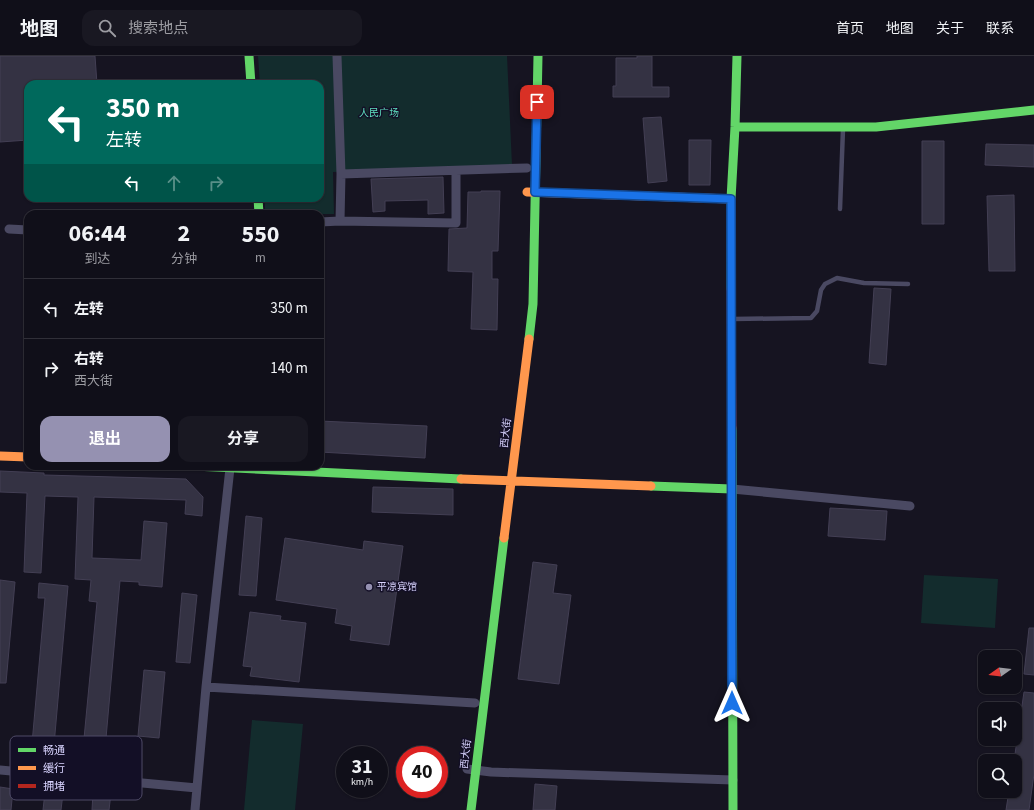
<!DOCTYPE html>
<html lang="zh">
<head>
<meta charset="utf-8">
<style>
	body { margin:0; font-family:"Source Sans 3","Noto Sans SC",sans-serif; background:#191822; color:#f1f3f6; height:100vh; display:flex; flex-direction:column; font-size:15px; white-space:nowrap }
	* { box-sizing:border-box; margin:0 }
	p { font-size:13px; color:#9c9ca2 }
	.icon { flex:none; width:22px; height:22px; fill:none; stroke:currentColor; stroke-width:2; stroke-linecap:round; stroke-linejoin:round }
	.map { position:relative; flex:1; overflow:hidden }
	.drawer { position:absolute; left:24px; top:154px; width:300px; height:260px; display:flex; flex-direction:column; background:#100f19; border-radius:12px; box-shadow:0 1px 3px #0004,0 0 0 1px #302f38 }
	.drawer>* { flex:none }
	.top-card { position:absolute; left:24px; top:24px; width:300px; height:122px; border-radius:12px; box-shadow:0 1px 3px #0004,0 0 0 1px #302f38; background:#00695c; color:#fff; overflow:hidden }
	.needle { width:26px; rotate:256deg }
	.buttons { position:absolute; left:978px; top:594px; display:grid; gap:8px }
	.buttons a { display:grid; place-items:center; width:44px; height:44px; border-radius:8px; background:#100f19; box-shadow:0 1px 3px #0004,0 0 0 1px #302f38; font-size:20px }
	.speed { position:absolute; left:336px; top:690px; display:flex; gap:8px; font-size:20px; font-weight:700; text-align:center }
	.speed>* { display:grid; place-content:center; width:52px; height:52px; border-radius:50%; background:#100f19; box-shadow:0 1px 3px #0004,0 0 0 1px #302f38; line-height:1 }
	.speed small { font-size:10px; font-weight:400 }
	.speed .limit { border:6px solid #d22; background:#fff; color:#111 }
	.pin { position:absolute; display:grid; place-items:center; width:34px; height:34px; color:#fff; margin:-17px; border-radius:8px; box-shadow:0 2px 6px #0006 }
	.me { position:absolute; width:44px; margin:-22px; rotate:0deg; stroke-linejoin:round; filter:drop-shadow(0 0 3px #0008) }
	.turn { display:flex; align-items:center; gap:14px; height:84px; padding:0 16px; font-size:18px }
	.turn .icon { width:52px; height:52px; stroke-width:2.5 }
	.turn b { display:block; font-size:28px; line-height:34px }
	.lanes { display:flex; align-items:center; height:38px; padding:0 16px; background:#0003; justify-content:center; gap:20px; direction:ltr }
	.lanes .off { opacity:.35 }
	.eta { display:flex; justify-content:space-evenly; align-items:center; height:68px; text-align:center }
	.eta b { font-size:24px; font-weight:700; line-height:28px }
	.action { display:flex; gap:8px; margin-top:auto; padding:8px 16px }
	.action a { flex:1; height:46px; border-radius:12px; background:#9591b1; color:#fff; font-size:16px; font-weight:700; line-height:46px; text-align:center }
	.action a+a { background:#191822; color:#f1f3f6 }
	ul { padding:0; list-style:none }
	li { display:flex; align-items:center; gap:12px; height:60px; padding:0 16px; border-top:1px solid #302f38 }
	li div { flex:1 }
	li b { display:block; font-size:15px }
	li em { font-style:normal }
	header { display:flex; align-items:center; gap:24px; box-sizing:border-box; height:56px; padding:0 20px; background:#100f19; border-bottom:1px solid #302f38 }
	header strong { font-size:19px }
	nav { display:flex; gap:22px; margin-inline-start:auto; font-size:14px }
	.search { width:280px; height:36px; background:#191822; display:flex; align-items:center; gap:10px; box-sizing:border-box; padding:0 14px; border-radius:12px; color:#9c9ca2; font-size:15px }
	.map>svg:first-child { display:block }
</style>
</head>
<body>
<header>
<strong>地图</strong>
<div class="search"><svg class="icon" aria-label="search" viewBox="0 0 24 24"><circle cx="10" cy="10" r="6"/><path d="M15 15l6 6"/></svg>搜索地点</div>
<nav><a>首页</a><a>地图</a><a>关于</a><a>联系</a></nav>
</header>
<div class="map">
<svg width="1034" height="754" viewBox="0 0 1034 754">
	<rect width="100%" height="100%" fill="#161421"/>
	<path fill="#132c2d" d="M 258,0 L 507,0 L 512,109 L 333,116 L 334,158 L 265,158 L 265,142 L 320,142 L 320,28 L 260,28 Z
		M 924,519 L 998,523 L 995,572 L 921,567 Z
		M 252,664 L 303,668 L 295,754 L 244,754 Z"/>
	<path fill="#343243" stroke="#433f54" d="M 0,0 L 95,0 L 97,28 L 28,28 L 28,84 L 0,86 Z
		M 637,0 L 652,0 L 652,31 L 669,31 L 669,41 L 613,41 L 613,30 L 616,30 L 616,2 L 637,2 Z
		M 661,61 L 667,125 L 648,127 L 643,62 Z
		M 689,84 L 711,84 L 710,129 L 689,129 Z
		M 922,85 L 944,85 L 944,168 L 922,168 Z
		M 986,88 L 1034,89 L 1034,111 L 985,109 Z
		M 443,121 L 444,157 L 428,158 L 428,144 L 385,145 L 385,155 L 373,156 L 371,123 Z
		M 481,135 L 500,135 L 498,195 L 492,195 L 492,223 L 498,223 L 497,274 L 471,273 L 473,216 L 448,215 L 449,173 L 467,172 L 468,136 L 481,136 Z
		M 1014,139 L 1015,215 L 989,215 L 987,140 Z
		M 874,232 L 891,233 L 886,309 L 869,307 Z
		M 320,365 L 427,370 L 425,402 L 320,396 Z
		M 0,415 L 44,417 L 44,419 L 186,423 L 203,441 L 202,460 L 185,458 L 186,444 L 94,441 L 92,502 L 141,504 L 144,465 L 167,467 L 162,531 L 139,529 L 139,526 L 120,525 L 103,716 L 81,714 L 97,546 L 89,545 L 91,524 L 75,523 L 78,441 L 45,440 L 41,517 L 24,516 L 27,437 L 0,436 Z
		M 373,431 L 453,433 L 453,459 L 372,456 Z
		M 830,452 L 887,455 L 885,484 L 828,480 Z
		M 246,460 L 262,462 L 256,540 L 239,539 Z
		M 285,482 L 363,494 L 364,485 L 403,490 L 389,589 L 350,584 L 352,570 L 335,567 L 337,553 L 276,544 Z
		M 533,506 L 557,509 L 553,537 L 571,539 L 559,628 L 518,623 Z
		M 0,524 L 15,526 L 6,627 L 0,627 Z
		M 39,527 L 68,530 L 52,712 L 30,710 L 45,542 L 38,542 Z
		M 182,537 L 197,539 L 190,607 L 176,606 Z
		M 250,556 L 281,560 L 280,564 L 306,567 L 299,626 L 250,620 L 252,611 L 243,610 Z
		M 1029,572 L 1034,572 L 1034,619 L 1024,618 Z
		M 144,614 L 165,616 L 159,682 L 138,680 Z
		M 1024,636 L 1034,637 L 1034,718 L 1029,754 L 1006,754 L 1009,735 L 1015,735 L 1015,705 L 1014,705 Z
		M 535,728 L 557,730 L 555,754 L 533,754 Z
		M 0,731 L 13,733 L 11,754 L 0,754 Z
		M 45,736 L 63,737 L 61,754 L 43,754 Z
		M 93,736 L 111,737 L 109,754 L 92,754 Z"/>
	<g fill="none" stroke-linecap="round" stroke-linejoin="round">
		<path stroke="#4a4962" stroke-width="4.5" d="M 840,153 L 843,73
			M 733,263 L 811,262 L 817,255 L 821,234 L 825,228 L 837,222 L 864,227 L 908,228"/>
		<path stroke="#4a4962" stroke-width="9" d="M 337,0 L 341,118
			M 340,165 L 341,118 L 527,112
			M 320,166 L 340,165 L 456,167 L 456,115
			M 9,173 L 28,174
			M 732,433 L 910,450
			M 206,631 L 475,647
			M 467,713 L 491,716 L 733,724
			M 0,714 L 197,732
			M 195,754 L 206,631 L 230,412"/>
		<path stroke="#63d668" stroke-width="9" d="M 249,0 L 251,28
			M 735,71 L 876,71 L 1034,54
			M 258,142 L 259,158
			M 731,233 L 731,143 L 735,71 L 737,0
			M 529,283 L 533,248 L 538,0
			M 732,372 L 733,754
			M 194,410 L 461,423
			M 651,430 L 732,433
			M 471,754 L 504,482"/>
		<path stroke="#ff974d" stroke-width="9" d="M 527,136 L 731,143
			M 0,400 L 28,401
			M 461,423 L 651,430
			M 504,482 L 529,283"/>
		<path stroke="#b3261e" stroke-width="9" d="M 731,233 L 732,372"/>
	</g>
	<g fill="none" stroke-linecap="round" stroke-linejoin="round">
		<g stroke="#114b97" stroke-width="10">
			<path id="route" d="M 537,46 L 535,136 L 731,143 L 732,647"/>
		</g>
		<use href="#route" stroke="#1a73e8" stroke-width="7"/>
	</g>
	<circle fill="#9591b1" stroke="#130f26" stroke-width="1.5" cx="369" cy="531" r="4"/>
	<g text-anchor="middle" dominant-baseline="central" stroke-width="3" stroke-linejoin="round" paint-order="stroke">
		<g font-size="10" fill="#5fe0c0" stroke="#130f26">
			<text x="379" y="57">人民广场</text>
		</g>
		<g font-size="10" fill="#d9d4ff" stroke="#130f26">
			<text transform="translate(506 377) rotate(-83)">西大街</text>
			<text transform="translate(466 698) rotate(-83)">西大街</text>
		</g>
		<g font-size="10" fill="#d9d4ff" stroke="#130f26" text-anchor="start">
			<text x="377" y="531">平凉宾馆</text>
		</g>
	</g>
	<rect x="10" y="680" width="132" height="64" rx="6" fill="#130f26" stroke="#4e4a67" stroke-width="1"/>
	<rect x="18" y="692" width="18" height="4" fill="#63d668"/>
	<rect x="18" y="710" width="18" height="4" fill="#ff974d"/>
	<rect x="18" y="728" width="18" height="4" fill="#b3261e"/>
	<g font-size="11" fill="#d9d4ff">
		<text x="43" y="698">畅通</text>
		<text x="43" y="716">缓行</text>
		<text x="43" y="734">拥堵</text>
	</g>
</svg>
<div class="buttons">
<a><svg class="needle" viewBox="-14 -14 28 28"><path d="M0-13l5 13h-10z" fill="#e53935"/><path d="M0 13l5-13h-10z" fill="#9c9ca2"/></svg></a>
<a><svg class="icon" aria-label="sound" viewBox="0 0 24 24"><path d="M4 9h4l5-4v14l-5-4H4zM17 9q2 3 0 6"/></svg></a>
<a><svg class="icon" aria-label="search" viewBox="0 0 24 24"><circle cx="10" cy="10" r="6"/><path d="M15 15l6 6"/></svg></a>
</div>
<div class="speed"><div>31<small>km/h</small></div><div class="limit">40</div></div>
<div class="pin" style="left:537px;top:46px;background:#d93025"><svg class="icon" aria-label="arrive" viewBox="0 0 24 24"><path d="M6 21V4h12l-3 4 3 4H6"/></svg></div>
<svg class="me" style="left:732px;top:647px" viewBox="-20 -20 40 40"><path d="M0-17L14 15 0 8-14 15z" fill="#1a73e8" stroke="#fff" stroke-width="4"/></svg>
<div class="top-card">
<div class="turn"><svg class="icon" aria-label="left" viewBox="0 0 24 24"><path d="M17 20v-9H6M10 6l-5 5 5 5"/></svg><div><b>350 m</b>左转</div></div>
<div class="lanes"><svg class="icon" aria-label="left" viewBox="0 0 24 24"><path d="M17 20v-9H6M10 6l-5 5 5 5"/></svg><svg class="icon off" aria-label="ahead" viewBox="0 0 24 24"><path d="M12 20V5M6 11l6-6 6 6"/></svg><svg class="icon off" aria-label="right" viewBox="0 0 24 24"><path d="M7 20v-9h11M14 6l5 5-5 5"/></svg></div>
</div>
<section class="drawer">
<div class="eta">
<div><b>06:44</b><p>到达</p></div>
<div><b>2</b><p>分钟</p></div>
<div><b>550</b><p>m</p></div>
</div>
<ul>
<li><svg class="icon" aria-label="left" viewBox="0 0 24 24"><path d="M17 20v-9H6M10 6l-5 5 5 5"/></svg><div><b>左转</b></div><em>350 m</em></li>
<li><svg class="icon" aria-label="right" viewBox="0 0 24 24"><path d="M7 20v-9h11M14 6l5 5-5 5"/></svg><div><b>右转</b><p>西大街</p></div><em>140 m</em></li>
</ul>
<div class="action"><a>退出</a><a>分享</a></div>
</section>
</div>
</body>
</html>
